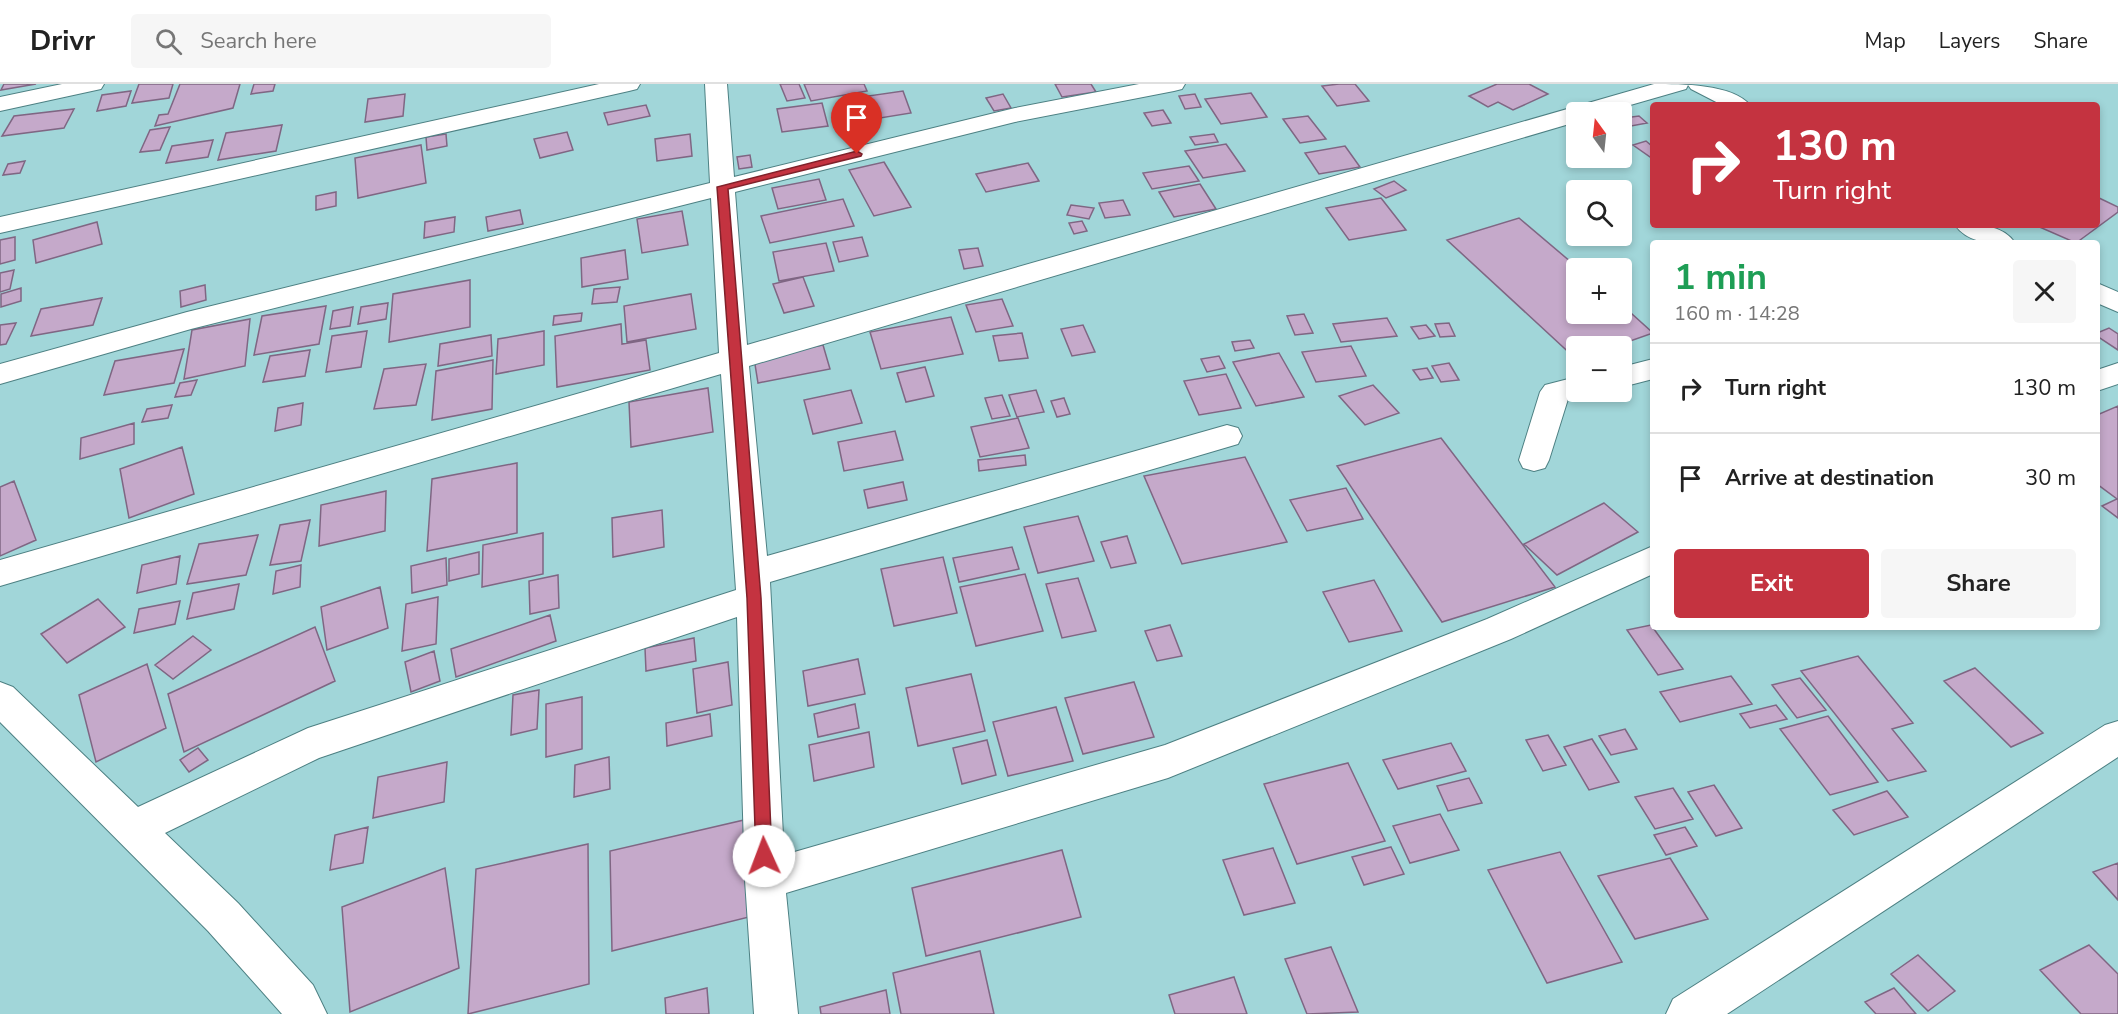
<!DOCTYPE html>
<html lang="en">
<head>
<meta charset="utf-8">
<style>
	body { margin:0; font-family:"Nunito Sans",sans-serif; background:#f6f6f6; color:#222; height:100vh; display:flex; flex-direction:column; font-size:22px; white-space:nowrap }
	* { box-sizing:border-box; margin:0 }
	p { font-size:20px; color:#767676 }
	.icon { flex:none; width:33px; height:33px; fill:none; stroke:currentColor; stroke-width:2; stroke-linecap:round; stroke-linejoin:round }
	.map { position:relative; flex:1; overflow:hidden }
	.drawer { position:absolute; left:1650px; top:156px; width:450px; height:390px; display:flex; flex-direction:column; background:#fff; border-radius:6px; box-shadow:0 3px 9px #0003 }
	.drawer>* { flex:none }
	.hud { position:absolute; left:1650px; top:18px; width:450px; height:126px; border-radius:6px; box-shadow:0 3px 9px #0003; background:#c43340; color:#fff; overflow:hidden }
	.needle { width:39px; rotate:345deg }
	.controls { position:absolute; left:1566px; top:18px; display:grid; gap:12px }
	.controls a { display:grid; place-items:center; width:66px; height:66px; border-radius:6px; background:#fff; box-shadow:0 3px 9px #0003; font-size:30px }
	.pin { position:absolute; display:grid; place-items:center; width:51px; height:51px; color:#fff; margin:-62px -26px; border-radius:50% 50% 50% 0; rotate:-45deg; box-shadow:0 0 6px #0007 }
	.pin .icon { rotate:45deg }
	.me { position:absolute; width:66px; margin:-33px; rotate:358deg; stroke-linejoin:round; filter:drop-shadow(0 0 4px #0008) }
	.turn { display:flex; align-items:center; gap:21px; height:126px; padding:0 24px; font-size:27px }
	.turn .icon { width:78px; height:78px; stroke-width:2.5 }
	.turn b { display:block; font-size:42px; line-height:51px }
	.round { display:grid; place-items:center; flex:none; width:63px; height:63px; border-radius:6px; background:#f6f6f6 }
	.head { display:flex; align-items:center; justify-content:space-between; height:102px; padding:0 24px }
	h1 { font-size:36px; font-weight:700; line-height:45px; color:#1e9e55 }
	.cta { display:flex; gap:12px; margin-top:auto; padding:12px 24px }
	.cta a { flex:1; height:69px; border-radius:6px; background:#c43340; color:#fff; font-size:24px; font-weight:700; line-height:69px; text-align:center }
	.cta a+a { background:#f6f6f6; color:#222 }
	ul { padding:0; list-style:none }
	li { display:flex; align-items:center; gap:18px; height:90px; padding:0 24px; border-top:2px solid #e0e0e0 }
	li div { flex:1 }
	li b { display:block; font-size:22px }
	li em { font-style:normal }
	header { display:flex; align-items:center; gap:36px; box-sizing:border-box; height:84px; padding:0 30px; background:#fff; border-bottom:2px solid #e0e0e0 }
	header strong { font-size:28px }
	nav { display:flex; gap:33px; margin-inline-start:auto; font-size:21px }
	.search { width:420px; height:54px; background:#f6f6f6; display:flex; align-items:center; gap:15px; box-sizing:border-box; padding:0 21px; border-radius:6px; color:#767676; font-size:22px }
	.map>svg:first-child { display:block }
</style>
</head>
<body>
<header>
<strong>Drivr</strong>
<div class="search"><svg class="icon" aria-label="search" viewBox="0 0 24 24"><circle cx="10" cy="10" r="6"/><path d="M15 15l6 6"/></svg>Search here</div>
<nav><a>Map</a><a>Layers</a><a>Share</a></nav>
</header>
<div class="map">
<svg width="2118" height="930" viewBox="0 0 2118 930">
	<rect width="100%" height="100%" fill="#a1d6d9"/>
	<path fill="#c5a9ca" stroke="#7f6683" stroke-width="1.5" d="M 4,0 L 36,0 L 1,6 Z
		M 139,0 L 173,0 L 169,14 L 132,19 Z
		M 180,0 L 240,0 L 233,24 L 155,42 L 159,31 L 168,30 Z
		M 254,0 L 275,0 L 273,7 L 251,10 Z
		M 780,0 L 799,0 L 805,14 L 787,17 Z
		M 804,0 L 864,0 L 867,7 L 811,17 Z
		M 1055,0 L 1091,0 L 1096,8 L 1062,13 Z
		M 1339,0 L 1355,0 L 1369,17 L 1337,22 L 1322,2 Z
		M 1497,0 L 1529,0 L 1548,10 L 1513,26 L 1498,18 L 1488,23 L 1469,12 Z
		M 131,7 L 126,22 L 97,27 L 102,11 Z
		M 903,7 L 911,29 L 874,35 L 868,12 Z
		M 1251,9 L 1267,33 L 1221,40 L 1205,15 Z
		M 405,10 L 403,32 L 365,38 L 368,15 Z
		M 1003,10 L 1011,24 L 994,27 L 986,14 Z
		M 1195,10 L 1201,23 L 1185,25 L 1179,12 Z
		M 822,19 L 828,42 L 782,48 L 777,25 Z
		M 646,21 L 650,32 L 608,41 L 604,29 Z
		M 74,25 L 64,44 L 2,52 L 14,32 Z
		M 1163,26 L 1171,39 L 1152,42 L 1144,29 Z
		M 1308,32 L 1326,55 L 1300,59 L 1283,35 Z
		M 1639,32 L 1647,39 L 1631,42 L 1624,34 Z
		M 282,41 L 276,67 L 218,76 L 226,49 Z
		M 170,43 L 160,66 L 140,68 L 150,46 Z
		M 567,48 L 573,66 L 540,74 L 534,55 Z
		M 446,50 L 447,62 L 427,66 L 426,53 Z
		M 690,50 L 692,72 L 657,77 L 655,55 Z
		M 1214,50 L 1218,58 L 1195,61 L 1190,53 Z
		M 213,56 L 208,73 L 166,79 L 172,62 Z
		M 1646,57 L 1653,63 L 1653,75 L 1633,61 Z
		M 1226,60 L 1245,87 L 1203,94 L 1185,67 Z
		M 421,61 L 426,99 L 358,114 L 355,74 Z
		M 1345,62 L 1360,83 L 1319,90 L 1305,69 Z
		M 750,71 L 752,83 L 739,85 L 737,73 Z
		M 25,77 L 20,89 L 3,91 L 8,80 Z
		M 884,78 L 911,123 L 874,132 L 849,86 Z
		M 1028,79 L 1039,97 L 986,108 L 976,90 Z
		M 1189,82 L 1199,97 L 1152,105 L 1143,89 Z
		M 819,95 L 826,116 L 778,125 L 772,104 Z
		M 1394,97 L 1406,106 L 1386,114 L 1374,105 Z
		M 1200,100 L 1216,125 L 1174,133 L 1159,108 Z
		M 336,108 L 336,122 L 316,126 L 316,112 Z
		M 2097,113 L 2118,123 L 2118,128 L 2076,159 L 2035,141 L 2097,141 Z
		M 1381,114 L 1406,146 L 1349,156 L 1326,124 Z
		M 843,115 L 854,142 L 770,159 L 761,132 Z
		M 1123,116 L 1130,131 L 1105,134 L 1099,119 Z
		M 1071,121 L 1094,124 L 1089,135 L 1067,131 Z
		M 520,126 L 523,140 L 488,147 L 486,133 Z
		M 682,127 L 688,161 L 642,169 L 637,135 Z
		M 455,133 L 454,148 L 424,154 L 425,138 Z
		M 1519,134 L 1578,184 L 1576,230 L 1622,230 L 1622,221 L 1653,249 L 1616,262 L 1576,262 L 1576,275 L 1447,156 Z
		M 1082,137 L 1087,147 L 1074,150 L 1069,139 Z
		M 97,138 L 102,160 L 36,179 L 33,156 Z
		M 15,153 L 15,176 L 0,180 L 0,156 Z
		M 862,153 L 868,172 L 839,178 L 833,158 Z
		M 826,159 L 834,187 L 779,197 L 773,168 Z
		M 978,164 L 983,182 L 964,185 L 959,166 Z
		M 625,166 L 628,195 L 582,203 L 581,174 Z
		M 14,186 L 10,205 L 0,208 L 0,189 Z
		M 803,193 L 814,222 L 784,229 L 773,200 Z
		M 470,196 L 470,243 L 389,258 L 393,210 Z
		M 205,201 L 206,216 L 181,223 L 180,207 Z
		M 620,203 L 617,218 L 592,220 L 594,205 Z
		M 21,204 L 21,217 L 1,223 L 1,210 Z
		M 691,210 L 696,245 L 627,258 L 624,222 Z
		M 102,214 L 93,241 L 31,252 L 41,225 Z
		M 1002,215 L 1013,242 L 976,248 L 966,221 Z
		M 388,219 L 386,235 L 358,240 L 361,223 Z
		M 326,222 L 319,260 L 254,271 L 262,232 Z
		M 353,223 L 350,242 L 330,245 L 333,227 Z
		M 582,229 L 581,237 L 553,241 L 554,232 Z
		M 1304,230 L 1313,249 L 1295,251 L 1287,232 Z
		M 951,233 L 963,270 L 881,285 L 870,248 Z
		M 1387,234 L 1397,252 L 1341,258 L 1333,240 Z
		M 250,235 L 245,282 L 184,295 L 192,246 Z
		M 16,239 L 6,260 L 0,261 L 0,241 Z
		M 1449,239 L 1455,252 L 1440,253 L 1435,240 Z
		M 621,240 L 622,260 L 646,256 L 650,286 L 557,303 L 555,252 Z
		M 1083,241 L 1095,268 L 1072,272 L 1061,245 Z
		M 1426,241 L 1435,252 L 1419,255 L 1411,243 Z
		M 2109,244 L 2118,250 L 2118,266 L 2097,252 L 2097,249 Z
		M 367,247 L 361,283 L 326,288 L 332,252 Z
		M 544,247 L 544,281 L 496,290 L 498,255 Z
		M 1022,249 L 1028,274 L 999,277 L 993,252 Z
		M 491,251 L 492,272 L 438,282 L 440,260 Z
		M 1250,256 L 1254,264 L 1235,267 L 1232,258 Z
		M 823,261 L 830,285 L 758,299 L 754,274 Z
		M 1351,262 L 1366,292 L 1316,298 L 1302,268 Z
		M 184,265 L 174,299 L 104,311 L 115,277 Z
		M 310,266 L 305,292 L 263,298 L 270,272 Z
		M 1279,269 L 1304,313 L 1256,322 L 1233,278 Z
		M 1219,272 L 1225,284 L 1207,288 L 1201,275 Z
		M 493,276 L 492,325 L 432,336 L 436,287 Z
		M 1449,279 L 1459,296 L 1441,298 L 1432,282 Z
		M 426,280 L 416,321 L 374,325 L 384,285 Z
		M 925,283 L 934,312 L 906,318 L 897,289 Z
		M 1427,284 L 1433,294 L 1420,296 L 1413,286 Z
		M 1226,290 L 1241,324 L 1199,331 L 1184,297 Z
		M 197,296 L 191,311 L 175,313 L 180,299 Z
		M 1373,301 L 1399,329 L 1365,341 L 1339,312 Z
		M 708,304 L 713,348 L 631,363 L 629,318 Z
		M 851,306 L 862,339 L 813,350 L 804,316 Z
		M 1036,306 L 1044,328 L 1017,333 L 1009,311 Z
		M 1002,311 L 1010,332 L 992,335 L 985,314 Z
		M 1064,314 L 1070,330 L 1057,333 L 1051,317 Z
		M 303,319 L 301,341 L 275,347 L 278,324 Z
		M 172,321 L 168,334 L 142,338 L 147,325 Z
		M 2118,322 L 2118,434 L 2102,422 L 2117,415 L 2097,400 L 2097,331 Z
		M 1018,334 L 1029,364 L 980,373 L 971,343 Z
		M 134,339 L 134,360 L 80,375 L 81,354 Z
		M 895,347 L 903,376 L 844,387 L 838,358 Z
		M 1441,354 L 1555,503 L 1442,538 L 1337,382 Z
		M 182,363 L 194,410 L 129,434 L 120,385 Z
		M 1025,371 L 1026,381 L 979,387 L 978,376 Z
		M 1245,373 L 1287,458 L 1182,480 L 1144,392 Z
		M 517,379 L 517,449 L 427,467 L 432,395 Z
		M 14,397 L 36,456 L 0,472 L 0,403 Z
		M 903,398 L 907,416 L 868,424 L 864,406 Z
		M 1346,404 L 1363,435 L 1307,447 L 1290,416 Z
		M 386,407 L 385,447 L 319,462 L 321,421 Z
		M 1604,419 L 1638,448 L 1557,491 L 1524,460 Z
		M 662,426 L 664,463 L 613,473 L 612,434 Z
		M 1078,432 L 1094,477 L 1038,489 L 1024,443 Z
		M 310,436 L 301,477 L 270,481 L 280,441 Z
		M 543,449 L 543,490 L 482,503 L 483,461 Z
		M 258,451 L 246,491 L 187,500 L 199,460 Z
		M 1127,452 L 1136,479 L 1111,484 L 1101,458 Z
		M 1012,463 L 1019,485 L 959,498 L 953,474 Z
		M 479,468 L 479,490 L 449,497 L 449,475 Z
		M 180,472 L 176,500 L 137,509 L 142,481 Z
		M 943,473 L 957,529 L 894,542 L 881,485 Z
		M 446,474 L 447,501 L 412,509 L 411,482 Z
		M 301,481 L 300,503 L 273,510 L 276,487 Z
		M 1025,490 L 1043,547 L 976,562 L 960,503 Z
		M 558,491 L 559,524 L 530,530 L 529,497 Z
		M 1078,494 L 1096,547 L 1062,554 L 1046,500 Z
		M 1374,496 L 1402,547 L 1349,558 L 1323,508 Z
		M 239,500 L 234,525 L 187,535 L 193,509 Z
		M 380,503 L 388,544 L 327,566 L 321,523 Z
		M 438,513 L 436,560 L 402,567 L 406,520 Z
		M 98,515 L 125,543 L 67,579 L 41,550 Z
		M 180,517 L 175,540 L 134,549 L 139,525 Z
		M 550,531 L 556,557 L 456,593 L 451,565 Z
		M 1170,541 L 1182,572 L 1157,577 L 1145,547 Z
		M 1651,541 L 1683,585 L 1658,591 L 1627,546 Z
		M 315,543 L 335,597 L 184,668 L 168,610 Z
		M 193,552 L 211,566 L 173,595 L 155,581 Z
		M 694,554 L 696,577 L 646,587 L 645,564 Z
		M 434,567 L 440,597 L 411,608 L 405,578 Z
		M 1858,572 L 1913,639 L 1892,645 L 1926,687 L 1888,697 L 1801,587 Z
		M 858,575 L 865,610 L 808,622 L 803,587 Z
		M 728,578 L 732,621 L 697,629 L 693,585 Z
		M 147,580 L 166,644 L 96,678 L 79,611 Z
		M 1975,584 L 2043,649 L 2011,663 L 1944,597 Z
		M 971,590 L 985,647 L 918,662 L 906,604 Z
		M 1731,592 L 1752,620 L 1680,638 L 1660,608 Z
		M 1800,594 L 1826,626 L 1797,634 L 1772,601 Z
		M 1134,598 L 1154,653 L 1083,670 L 1065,614 Z
		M 539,606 L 537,645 L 511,651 L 513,611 Z
		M 582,613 L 582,665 L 546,673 L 546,620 Z
		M 855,620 L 859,644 L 818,653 L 814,630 Z
		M 1776,621 L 1787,635 L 1750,644 L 1740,630 Z
		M 1056,623 L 1073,677 L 1008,692 L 993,638 Z
		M 710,630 L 712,652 L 667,662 L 666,639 Z
		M 1828,632 L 1878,698 L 1830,711 L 1780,645 Z
		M 1625,645 L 1637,665 L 1611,671 L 1599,652 Z
		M 869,648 L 874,683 L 814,697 L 809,661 Z
		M 1548,651 L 1566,681 L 1543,687 L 1526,656 Z
		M 1592,655 L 1619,698 L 1589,706 L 1564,663 Z
		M 987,656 L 996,691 L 962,700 L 953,664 Z
		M 1451,659 L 1466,687 L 1398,705 L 1383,676 Z
		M 198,664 L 208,676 L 189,688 L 180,676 Z
		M 609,673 L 610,705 L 574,713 L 575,681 Z
		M 447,678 L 444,718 L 373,734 L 378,693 Z
		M 1348,679 L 1385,757 L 1297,780 L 1264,700 Z
		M 1469,694 L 1482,719 L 1448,727 L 1437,702 Z
		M 1714,701 L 1742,744 L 1716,752 L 1688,708 Z
		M 1673,704 L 1693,735 L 1655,745 L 1635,713 Z
		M 1887,707 L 1908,733 L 1854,751 L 1833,726 Z
		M 1440,730 L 1459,766 L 1410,779 L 1393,742 Z
		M 744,736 L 753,832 L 612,867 L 610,767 Z
		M 368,743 L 363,779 L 330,786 L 335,751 Z
		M 1685,743 L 1697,762 L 1666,771 L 1654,751 Z
		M 588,760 L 589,900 L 468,930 L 476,785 Z
		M 1391,763 L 1404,790 L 1364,801 L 1352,773 Z
		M 1273,764 L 1295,819 L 1244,831 L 1223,776 Z
		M 1062,766 L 1081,833 L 926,872 L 912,804 Z
		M 1560,768 L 1622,878 L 1547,899 L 1488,786 Z
		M 1670,774 L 1708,835 L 1635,855 L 1598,792 Z
		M 2118,779 L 2118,816 L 2093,788 Z
		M 445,784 L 459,884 L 350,928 L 342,823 Z
		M 2089,861 L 2118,890 L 2118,930 L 2081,930 L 2040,886 Z
		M 1331,863 L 1358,928 L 1307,930 L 1285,875 Z
		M 980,867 L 994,930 L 901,930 L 893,889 Z
		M 1918,871 L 1955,907 L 1928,927 L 1891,890 Z
		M 1234,893 L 1247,930 L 1175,930 L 1169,911 Z
		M 707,904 L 709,930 L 666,930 L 665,914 Z
		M 1894,904 L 1916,930 L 1876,930 L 1865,918 Z
		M 886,906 L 890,930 L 821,930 L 820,923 Z"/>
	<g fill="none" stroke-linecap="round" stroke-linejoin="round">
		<g stroke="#4d8083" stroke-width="2">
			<path id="minor" d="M 62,0 L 104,0 L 101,5 L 0,27 L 0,13 Z
				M 599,0 L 640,0 L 637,5 L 629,7 L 0,149 L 0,133 Z
				M 705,0 L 727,0 L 734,93 L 1015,24 L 1139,0 L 1185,0 L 1182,5 L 1174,7 L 1015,38 L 735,108 L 747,261 L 1654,0 C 1682,0 1732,0 1750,21 L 1722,21 L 1691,5 L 1688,1 L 1686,5 L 1606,28 L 1576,28 L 1576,38 L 749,282 L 767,472 L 1227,341 L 1238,344 L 1242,352 L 1238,360 L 770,498 L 784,771 L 1165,661 L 1487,535 L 1653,462 L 1653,490 L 1511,555 L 1168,694 L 786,809 L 798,930 L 754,930 L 745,796 L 737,533 L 319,674 L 165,749 L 238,819 L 313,901 L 327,930 L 282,930 L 208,847 L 0,638 L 0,598 L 13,603 L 138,723 L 308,644 L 736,506 L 721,290 L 0,502 L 0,476 L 719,269 L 711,114 L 191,245 L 0,300 L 0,280 L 187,228 L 710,99 Z
				M 1955,141 C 1976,141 2002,139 2015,159 C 1994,159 1969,161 1955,141 Z
				M 2097,199 L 2118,208 L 2118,228 L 2097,219 Z
				M 1653,275 L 1653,295 L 1622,303 L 1622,283 Z
				M 2118,279 L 2118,300 L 2097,307 L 2097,286 Z
				M 1576,293 L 1576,308 L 1588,308 L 1586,310 L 1568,315 L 1549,376 L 1545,384 L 1534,387 L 1523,384 L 1519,376 L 1540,308 L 1545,301 Z
				M 2118,637 L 2118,673 L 1727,930 L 1666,930 L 1673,915 L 2105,641 Z"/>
		</g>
		<use href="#minor" fill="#fff" fill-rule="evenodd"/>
	</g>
	<path fill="#c43340" stroke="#7f212a" stroke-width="1.5" d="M 857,67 L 862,70 L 861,72 L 728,105 L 761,514 L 772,772 L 770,778 L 764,780 L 758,778 L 756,772 L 747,514 L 717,103 Z"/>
</svg>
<div class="controls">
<a><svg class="needle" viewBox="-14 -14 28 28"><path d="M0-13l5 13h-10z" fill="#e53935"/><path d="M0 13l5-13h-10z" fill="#767676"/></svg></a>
<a><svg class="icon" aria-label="search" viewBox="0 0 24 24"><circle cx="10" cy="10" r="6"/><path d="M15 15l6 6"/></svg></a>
<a>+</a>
<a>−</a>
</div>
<div class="pin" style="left:857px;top:70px;background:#d93025"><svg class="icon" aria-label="arrive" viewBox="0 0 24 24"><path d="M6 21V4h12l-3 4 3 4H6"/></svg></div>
<svg class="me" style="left:764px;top:772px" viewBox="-20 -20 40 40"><circle r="19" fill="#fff"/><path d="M0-13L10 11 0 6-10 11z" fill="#c43340"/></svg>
<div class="hud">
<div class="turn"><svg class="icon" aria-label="right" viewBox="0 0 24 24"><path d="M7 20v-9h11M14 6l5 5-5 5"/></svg><div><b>130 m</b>Turn right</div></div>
</div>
<section class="drawer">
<div class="head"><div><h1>1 min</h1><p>160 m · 14:28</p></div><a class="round"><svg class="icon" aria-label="close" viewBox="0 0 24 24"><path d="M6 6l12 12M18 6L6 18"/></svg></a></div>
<ul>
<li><svg class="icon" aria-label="right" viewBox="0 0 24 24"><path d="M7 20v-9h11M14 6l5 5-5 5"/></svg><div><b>Turn right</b></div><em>130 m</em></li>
<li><svg class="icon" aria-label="arrive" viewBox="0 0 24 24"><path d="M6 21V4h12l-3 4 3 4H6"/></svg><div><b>Arrive at destination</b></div><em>30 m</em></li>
</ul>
<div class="cta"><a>Exit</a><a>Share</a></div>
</section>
</div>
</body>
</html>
